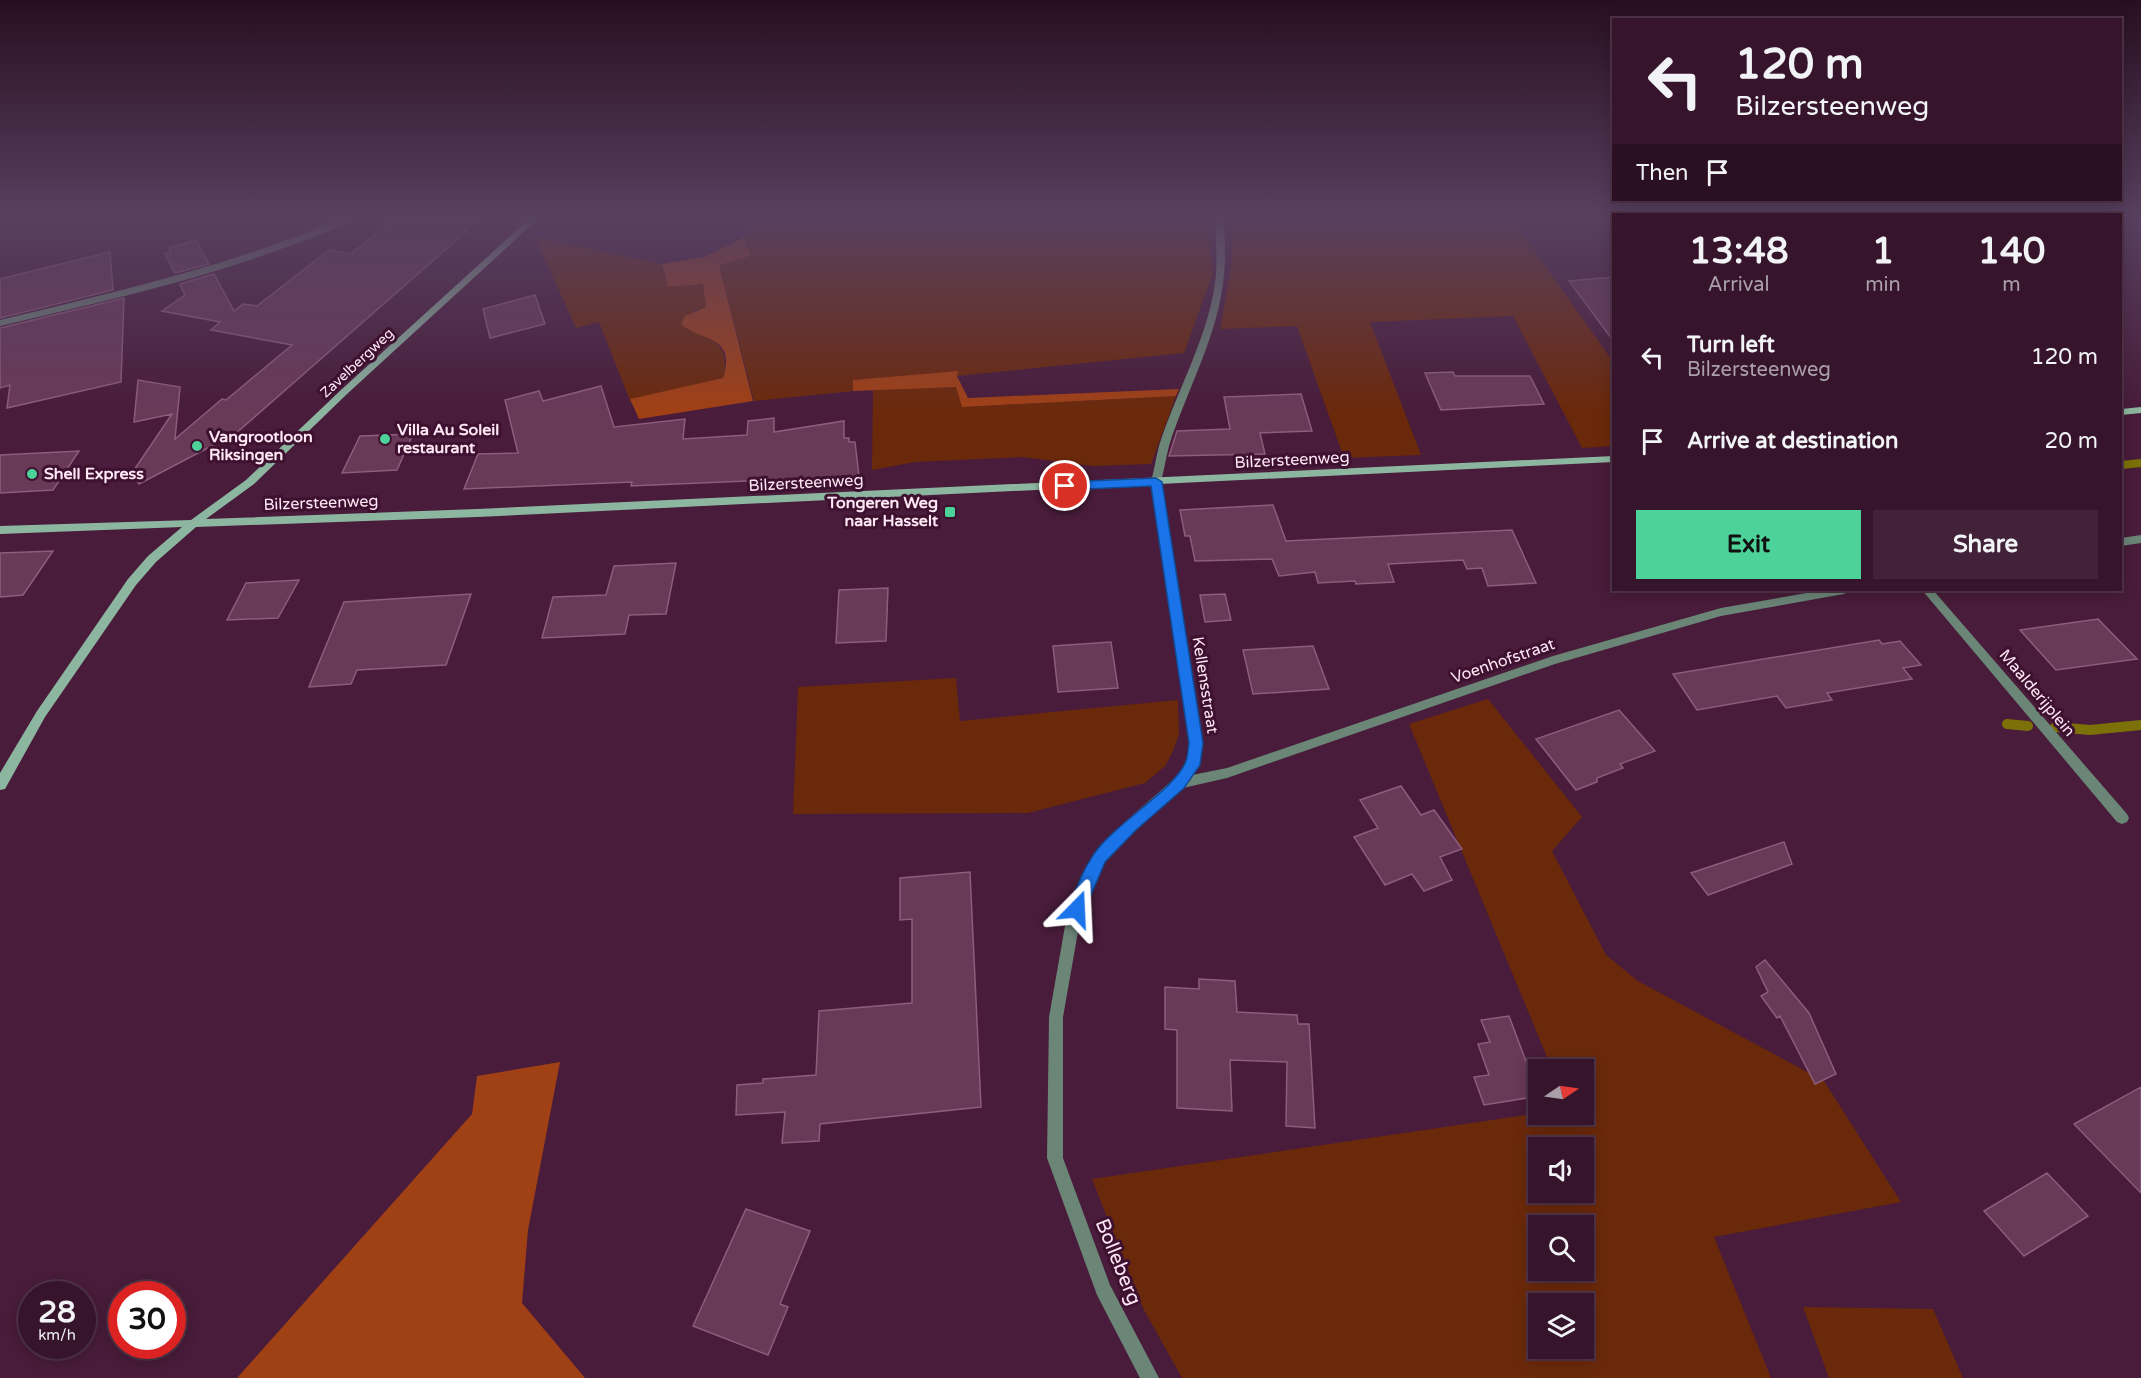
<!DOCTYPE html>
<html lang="en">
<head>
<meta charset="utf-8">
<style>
	body { margin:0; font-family:"Varela Round",sans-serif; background:#412238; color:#f1f3f6; height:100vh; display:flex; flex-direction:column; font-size:22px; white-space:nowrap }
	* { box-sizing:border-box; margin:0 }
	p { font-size:20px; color:#aa9fa9 }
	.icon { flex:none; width:33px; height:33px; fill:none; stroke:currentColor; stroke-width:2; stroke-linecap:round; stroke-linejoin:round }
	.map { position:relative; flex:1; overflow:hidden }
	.side { position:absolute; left:1612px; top:213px; width:510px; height:378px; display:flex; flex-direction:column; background:#36152c; border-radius:0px; box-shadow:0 3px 15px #0003,0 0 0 2px #503448 }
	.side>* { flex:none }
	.hud { position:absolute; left:1612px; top:18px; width:510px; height:183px; border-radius:0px; box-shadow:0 3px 15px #0003,0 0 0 2px #503448; background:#36152c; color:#f1f3f6; overflow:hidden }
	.needle { width:39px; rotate:77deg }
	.buttons { position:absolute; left:1528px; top:1059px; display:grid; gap:12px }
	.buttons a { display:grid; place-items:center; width:66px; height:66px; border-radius:0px; background:#36152c; box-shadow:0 3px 15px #0003,0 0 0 2px #503448; font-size:30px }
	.speed { position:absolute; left:18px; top:1281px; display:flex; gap:12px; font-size:30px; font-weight:700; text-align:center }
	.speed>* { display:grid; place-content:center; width:78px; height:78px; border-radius:50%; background:#36152c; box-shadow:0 3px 15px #0003,0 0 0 2px #503448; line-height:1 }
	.speed small { font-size:15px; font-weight:400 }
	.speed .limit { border:9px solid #d22; background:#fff; color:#111 }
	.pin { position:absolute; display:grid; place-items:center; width:51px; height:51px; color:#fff; margin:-26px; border:3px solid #fff; border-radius:50%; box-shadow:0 2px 6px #0007 }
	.me { position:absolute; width:66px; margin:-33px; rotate:21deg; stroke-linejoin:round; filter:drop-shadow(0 0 4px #0008) }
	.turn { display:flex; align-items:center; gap:21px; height:126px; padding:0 24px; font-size:27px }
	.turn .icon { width:78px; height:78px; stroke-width:2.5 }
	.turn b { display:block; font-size:42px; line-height:51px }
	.then { display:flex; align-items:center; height:57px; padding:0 24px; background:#0003; gap:12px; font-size:22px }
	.eta { display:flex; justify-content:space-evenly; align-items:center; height:102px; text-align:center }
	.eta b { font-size:36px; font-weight:800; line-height:42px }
	.cta { display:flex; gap:12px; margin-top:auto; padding:12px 24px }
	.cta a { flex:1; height:69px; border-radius:0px; background:#4dd39a; color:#111; font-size:24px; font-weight:800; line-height:69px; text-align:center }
	.cta a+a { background:#412238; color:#f1f3f6 }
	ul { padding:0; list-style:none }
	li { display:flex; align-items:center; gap:18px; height:84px; padding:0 24px }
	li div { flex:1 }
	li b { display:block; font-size:22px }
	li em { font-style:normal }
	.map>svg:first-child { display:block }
</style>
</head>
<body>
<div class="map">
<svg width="2141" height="1378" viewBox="0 0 2141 1378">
	<rect width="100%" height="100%" fill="#481c3a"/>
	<path fill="#6b290b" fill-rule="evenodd" d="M 758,219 L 1206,219 L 1213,273 L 1184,353 L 957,376 L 957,372 L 854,380 L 853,391 L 754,401 L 719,265 L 751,256 L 744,237 Z
		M 1232,219 L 1512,219 L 1614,363 L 1614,446 L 1582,448 L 1513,316 L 1370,322 L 1421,455 L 1344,458 L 1297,326 L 1220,329 L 1232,262 Z
		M 535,237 L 662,264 L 668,287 L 703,283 L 706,308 L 693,311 L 686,329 C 714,337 731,347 723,378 L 631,403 L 599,322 L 576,328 Z
		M 956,387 L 962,407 L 1176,396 L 1151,464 L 1093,466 L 1022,457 L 915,462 L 872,470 L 873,389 Z
		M 956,678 L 960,721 L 1178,700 L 1179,734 L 1173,751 L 1165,766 L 1145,783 L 1028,813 L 793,814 L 798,687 Z
		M 1488,699 L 1582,817 L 1552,851 L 1606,955 L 1638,981 L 1824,1081 L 1901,1202 L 1714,1237 L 1771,1378 L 1182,1378 L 1143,1308 L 1092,1179 L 1539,1113 L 1584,1114 L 1584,1070 L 1552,1069 L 1409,724 ZM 1539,1148 L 1584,1148 L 1584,1192 L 1539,1192 ZM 1539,1226 L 1584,1226 L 1584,1270 L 1539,1270 ZM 1539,1304 L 1584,1304 L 1584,1348 L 1539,1348 Z
		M 1803,1307 L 1933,1309 L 1963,1378 L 1829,1378 Z"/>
	<path fill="#a04015" d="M 744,237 L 751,256 L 719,265 L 753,401 L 639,419 L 630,399 L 723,378 C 737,334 700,342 681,324 L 685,316 L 706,307 L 703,284 L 668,287 L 662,264 L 705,257 Z
		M 958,371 L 957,376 L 968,398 L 1179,389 L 1176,396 L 962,407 L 956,387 L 853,391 L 853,380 Z
		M 560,1062 L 528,1230 L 522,1303 L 585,1378 L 237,1378 L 472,1114 L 477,1076 Z"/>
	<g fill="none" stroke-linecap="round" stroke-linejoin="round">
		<path stroke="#7c7008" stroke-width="8" d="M 2121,465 L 2141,463"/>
		<path stroke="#7c7008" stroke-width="10" d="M 2007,724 L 2028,726
			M 2055,727 L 2090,730 L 2141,725"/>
	</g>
	<path fill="#693958" stroke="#8e5c7c" stroke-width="1.5" d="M 393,219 L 426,223 L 430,219 L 476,219 L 464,230 L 468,230 L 226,442 L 221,441 L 139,484 L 133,475 L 138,470 L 134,470 L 172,414 L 134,422 L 138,380 L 180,387 L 175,439 L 222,399 L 226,400 L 292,345 L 211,330 L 220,322 L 162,311 L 185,295 L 180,284 L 214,274 L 234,311 L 243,304 L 257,306 L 329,250 L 351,254 Z
		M 196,240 L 209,264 L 175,273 L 165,254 L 171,252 L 169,248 Z
		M 110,252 L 113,290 L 0,318 L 0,279 Z
		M 1614,277 L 1614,342 L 1569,281 Z
		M 535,295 L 545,324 L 490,338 L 483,309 Z
		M 124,298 L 121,382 L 7,408 L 10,385 L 0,388 L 0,328 Z
		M 1453,372 L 1455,376 L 1530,376 L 1544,404 L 1441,410 L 1425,373 Z
		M 601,386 L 614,427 L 685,419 L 683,439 L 747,435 L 748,421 L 774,418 L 774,432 L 844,421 L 844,438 L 849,438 L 849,442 L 855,442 L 859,476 L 631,486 L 632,482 L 464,489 L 478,454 L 518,453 L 505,400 L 539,391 L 543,401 Z
		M 1301,394 L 1312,431 L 1260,433 L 1265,454 L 1169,456 L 1177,431 L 1230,429 L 1224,397 Z
		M 413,434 L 397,470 L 342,473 L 360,436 Z
		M 79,451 L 53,490 L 0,493 L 0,455 Z
		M 1273,505 L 1286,541 L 1512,530 L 1536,583 L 1488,586 L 1482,568 L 1467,569 L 1463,560 L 1388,564 L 1394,582 L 1356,584 L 1355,581 L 1318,583 L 1315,572 L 1279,576 L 1272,559 L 1195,561 L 1190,536 L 1185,536 L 1180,510 Z
		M 53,551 L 23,595 L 0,597 L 0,553 Z
		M 676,563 L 666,614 L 629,615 L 625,634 L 542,638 L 553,597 L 606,595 L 614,566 Z
		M 299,580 L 278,618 L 227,620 L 246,583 Z
		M 888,588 L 886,641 L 836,643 L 839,590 Z
		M 471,594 L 446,665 L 357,670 L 351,684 L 309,687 L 344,602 Z
		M 1225,594 L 1231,620 L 1205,622 L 1200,595 Z
		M 2098,619 L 2137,659 L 2056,670 L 2020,630 Z
		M 1879,640 L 1882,644 L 1900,641 L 1921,665 L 1903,668 L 1912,679 L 1827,693 L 1832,700 L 1786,708 L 1777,696 L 1697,710 L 1673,674 Z
		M 1111,642 L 1118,688 L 1058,692 L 1053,646 Z
		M 1313,646 L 1329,689 L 1253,694 L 1243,650 Z
		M 1619,710 L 1655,751 L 1620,764 L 1623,768 L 1597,778 L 1597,782 L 1576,790 L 1536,739 Z
		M 1401,786 L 1421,815 L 1434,810 L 1462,849 L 1440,857 L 1452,880 L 1424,891 L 1412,874 L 1385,885 L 1354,837 L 1378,828 L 1360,800 Z
		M 1784,842 L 1792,864 L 1708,895 L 1691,873 Z
		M 970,872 L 981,1107 L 820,1124 L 819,1141 L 782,1143 L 785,1112 L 736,1115 L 737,1085 L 763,1083 L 763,1079 L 816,1075 L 819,1011 L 912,1003 L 912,919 L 900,920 L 900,878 Z
		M 1765,960 L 1809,1013 L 1836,1074 L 1815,1084 L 1780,1016 L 1777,1018 L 1761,996 L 1768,992 L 1756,967 Z
		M 1199,979 L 1235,981 L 1237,1012 L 1297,1015 L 1298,1024 L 1309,1024 L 1315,1128 L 1286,1126 L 1287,1062 L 1230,1060 L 1232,1111 L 1177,1108 L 1177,1030 L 1165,1029 L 1165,987 L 1199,989 Z
		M 1509,1016 L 1539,1096 L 1484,1105 L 1474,1077 L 1489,1075 L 1478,1044 L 1490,1042 L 1481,1020 Z
		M 2141,1087 L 2141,1193 L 2074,1124 Z
		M 2047,1173 L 2088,1216 L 2024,1256 L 1984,1211 Z
		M 746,1209 L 810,1231 L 780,1304 L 788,1307 L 768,1355 L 693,1326 Z"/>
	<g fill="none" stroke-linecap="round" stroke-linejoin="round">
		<path fill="#6b8577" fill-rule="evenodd" d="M 340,219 L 351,219 C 334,232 304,240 284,248 C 192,282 95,303 0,326 L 0,320 C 115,292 230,266 340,219 Z
			M 1215,219 L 1223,219 C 1225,238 1226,256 1224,274 C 1219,335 1187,389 1169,446 C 1166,458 1164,470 1161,482 L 1202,743 L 1198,765 L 1192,775 L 1227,768 L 1553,656 L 1721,608 L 1824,590 L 1850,590 L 1844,594 L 1721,616 L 1555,664 L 1227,778 L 1183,788 L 1136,829 L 1105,862 L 1089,893 L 1079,926 L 1063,1017 L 1063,1158 L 1110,1285 L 1159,1378 L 1140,1378 L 1097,1295 L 1047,1158 L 1049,1017 L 1065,926 L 1077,888 L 1095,854 L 1126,821 L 1174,779 L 1186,764 L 1190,743 L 1151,482 C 1154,470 1156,458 1159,446 C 1177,389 1210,335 1216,275 C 1217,256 1216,238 1215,219 Z
			M 2141,535 L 2141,543 L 2121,546 L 2121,538 Z
			M 1922,590 L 1933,590 L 2127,814 L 2129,818 L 2127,822 L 2122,824 L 2117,822 Z"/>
		<path fill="#8db6a0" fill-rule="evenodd" d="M 529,219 L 538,219 L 347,394 L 254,484 L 206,519 L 477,509 L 1614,456 L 1614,462 L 477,517 L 196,527 L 156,562 L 136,585 L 45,717 L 5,789 L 0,790 L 0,773 L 37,711 L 128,579 L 148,556 L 182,527 L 0,534 L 0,526 L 191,520 L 246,480 L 341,390 Z
			M 2141,407 L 2141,413 L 2121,415 L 2121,409 Z"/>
	</g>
	<linearGradient id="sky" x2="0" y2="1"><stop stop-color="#280f20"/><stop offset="0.53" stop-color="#584060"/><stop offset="1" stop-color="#584060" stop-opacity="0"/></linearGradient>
	<rect width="2141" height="412" fill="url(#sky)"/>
	<path fill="#1a73e8" stroke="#114b97" stroke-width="1.5" d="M 1156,478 L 1162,482 L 1203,743 L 1200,765 L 1184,788 L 1136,830 L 1105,862 L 1083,914 L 1077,916 L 1071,914 L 1069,909 C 1075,890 1083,870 1094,854 C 1113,825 1177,788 1186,761 C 1188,756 1188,749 1189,743 L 1151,486 L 1065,490 L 1060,486 L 1065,482 Z"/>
	<g fill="#4dd39a" stroke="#3d112f" stroke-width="2">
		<circle cx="385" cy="439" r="6"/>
		<circle cx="197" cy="446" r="6"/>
		<circle cx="32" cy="474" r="6"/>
		<rect x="944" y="506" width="12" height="12" rx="3"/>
	</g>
	<g text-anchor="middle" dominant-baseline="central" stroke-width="6" stroke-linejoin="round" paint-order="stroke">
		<g font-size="14" fill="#ffe7f5" stroke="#3d112f">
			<text transform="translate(357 363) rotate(-43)">Zavelbergweg</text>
		</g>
		<g font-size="16" font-weight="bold" fill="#ffe7f5" stroke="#3d112f" text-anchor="start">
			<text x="397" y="430">Villa Au Soleil<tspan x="397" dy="18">restaurant</tspan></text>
			<text x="209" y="437">Vangrootloon<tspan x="209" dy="18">Riksingen</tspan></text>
			<text x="44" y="474">Shell Express</text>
			<text x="938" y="503" text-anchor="end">Tongeren Weg<tspan x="938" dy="18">naar Hasselt</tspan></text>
		</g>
		<g font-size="16" fill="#ffe7f5" stroke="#3d112f">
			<text transform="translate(1292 460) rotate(-3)">Bilzersteenweg</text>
			<text transform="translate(806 483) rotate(-3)">Bilzersteenweg</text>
			<text transform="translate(321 503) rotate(-2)">Bilzersteenweg</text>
			<text transform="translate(1503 661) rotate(-19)">Voenhofstraat</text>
			<text transform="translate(1205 685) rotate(81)">Kellensstraat</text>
			<text transform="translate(2037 693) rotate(50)">Maalderijplein</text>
		</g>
		<g font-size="20" fill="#ffe7f5" stroke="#3d112f">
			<text transform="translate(1118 1262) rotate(68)">Bolleberg</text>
		</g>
	</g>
</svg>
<div class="buttons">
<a><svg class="needle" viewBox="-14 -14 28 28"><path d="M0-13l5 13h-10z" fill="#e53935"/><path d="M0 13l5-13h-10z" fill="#aa9fa9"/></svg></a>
<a><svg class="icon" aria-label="sound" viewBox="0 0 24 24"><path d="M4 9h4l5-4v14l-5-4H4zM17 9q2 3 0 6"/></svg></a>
<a><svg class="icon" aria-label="search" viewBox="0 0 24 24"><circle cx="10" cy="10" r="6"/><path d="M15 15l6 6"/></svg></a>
<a><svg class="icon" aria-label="layers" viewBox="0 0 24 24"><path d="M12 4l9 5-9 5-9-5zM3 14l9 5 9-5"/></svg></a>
</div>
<div class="speed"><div>28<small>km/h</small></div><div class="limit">30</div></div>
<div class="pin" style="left:1065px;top:486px;background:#d93025"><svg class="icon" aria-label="arrive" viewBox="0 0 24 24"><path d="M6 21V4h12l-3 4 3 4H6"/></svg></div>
<svg class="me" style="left:1077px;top:909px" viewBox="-20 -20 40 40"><path d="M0-17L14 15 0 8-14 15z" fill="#1a73e8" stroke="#fff" stroke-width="4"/></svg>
<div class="hud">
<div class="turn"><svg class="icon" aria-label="left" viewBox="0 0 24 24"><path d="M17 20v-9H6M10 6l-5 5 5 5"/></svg><div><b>120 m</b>Bilzersteenweg</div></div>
<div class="then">Then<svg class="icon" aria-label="arrive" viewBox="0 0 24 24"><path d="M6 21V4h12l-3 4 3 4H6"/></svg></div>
</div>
<section class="side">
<div class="eta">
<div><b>13:48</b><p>Arrival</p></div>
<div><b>1</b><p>min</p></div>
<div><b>140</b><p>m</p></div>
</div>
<ul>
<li><svg class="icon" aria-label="left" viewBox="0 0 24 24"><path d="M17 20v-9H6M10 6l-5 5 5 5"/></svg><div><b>Turn left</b><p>Bilzersteenweg</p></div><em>120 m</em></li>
<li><svg class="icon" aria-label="arrive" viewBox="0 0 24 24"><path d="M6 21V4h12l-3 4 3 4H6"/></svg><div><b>Arrive at destination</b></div><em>20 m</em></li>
</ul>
<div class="cta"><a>Exit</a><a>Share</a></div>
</section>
</div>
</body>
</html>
